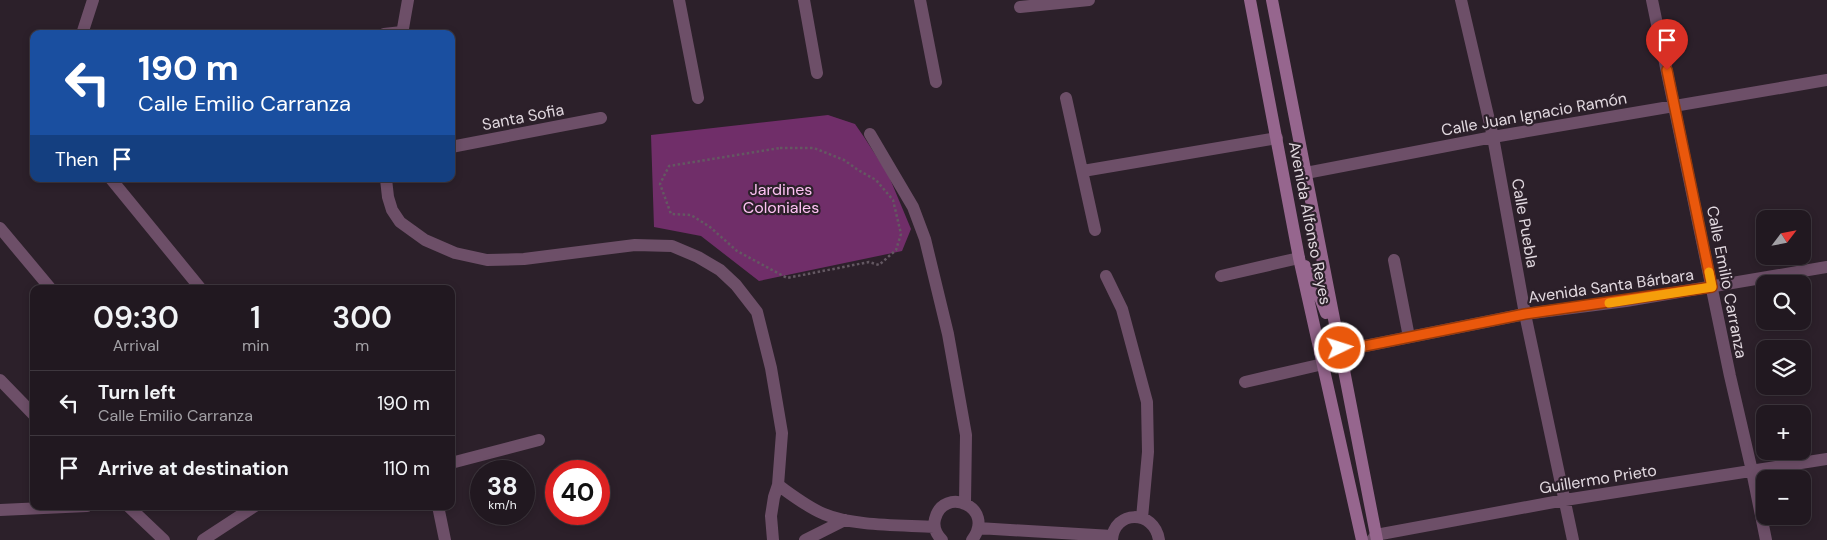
<!DOCTYPE html>
<html lang="en">
<head>
<meta charset="utf-8">
<style>
	body { margin:0; font-family:"DM Sans",sans-serif; background:#292129; color:#f1f3f6; height:100vh; display:flex; flex-direction:column; font-size:19px; white-space:nowrap }
	* { box-sizing:border-box; margin:0 }
	p { font-size:16px; color:#a2a0a5 }
	.icon { flex:none; width:28px; height:28px; fill:none; stroke:currentColor; stroke-width:2; stroke-linecap:round; stroke-linejoin:round }
	.map { position:relative; flex:1; overflow:hidden }
	.side { position:absolute; left:30px; top:285px; width:425px; height:225px; display:flex; flex-direction:column; background:#211820; border-radius:10px; box-shadow:0 2px 8px #0003,0 0 0 1px #3e373e }
	.side>* { flex:none }
	.top-card { position:absolute; left:30px; top:30px; width:425px; height:152px; border-radius:10px; box-shadow:0 2px 8px #0003,0 0 0 1px #3e373e; background:#1a4fa0; color:#fff; overflow:hidden }
	.needle { width:32px; rotate:58deg }
	.controls { position:absolute; left:1756px; top:210px; display:grid; gap:10px }
	.controls a { display:grid; place-items:center; width:55px; height:55px; border-radius:10px; background:#211820; box-shadow:0 2px 8px #0003,0 0 0 1px #3e373e; font-size:25px }
	.speed { position:absolute; left:470px; top:460px; display:flex; gap:10px; font-size:25px; font-weight:700; text-align:center }
	.speed>* { display:grid; place-content:center; width:65px; height:65px; border-radius:50%; background:#211820; box-shadow:0 2px 8px #0003,0 0 0 1px #3e373e; line-height:1 }
	.speed small { font-size:12px; font-weight:400 }
	.speed .limit { border:8px solid #d22; background:#fff; color:#111 }
	.pin { position:absolute; display:grid; place-items:center; width:42px; height:42px; color:#fff; margin:-51px -21px; border-radius:50% 50% 50% 0; rotate:-45deg; box-shadow:0 0 5px #0007 }
	.pin .icon { rotate:45deg }
	.me { position:absolute; width:55px; margin:-28px; rotate:86deg; stroke-linejoin:round; filter:drop-shadow(0 0 4px #0008) }
	.turn { display:flex; align-items:center; gap:18px; height:105px; padding:0 25px; font-size:22px }
	.turn .icon { width:65px; height:65px; stroke-width:2.5 }
	.turn b { display:block; font-size:35px; line-height:42px }
	.then { display:flex; align-items:center; height:48px; padding:0 25px; background:#0003; gap:10px; font-size:19px }
	.eta { display:flex; justify-content:space-evenly; align-items:center; height:85px; text-align:center }
	.eta b { font-size:30px; font-weight:600; line-height:35px }
	ul { padding:0; list-style:none }
	li { display:flex; align-items:center; gap:15px; height:65px; padding:0 25px; border-top:1px solid #3e373e }
	li div { flex:1 }
	li b { display:block; font-size:19px }
	li em { font-style:normal }
	.map>svg:first-child { display:block }
</style>
</head>
<body>
<div class="map">
<svg width="1827" height="540" viewBox="0 0 1827 540">
	<rect width="100%" height="100%" fill="#2c202a"/>
	<path fill="#702e69" d="M 828,115 L 855,124 L 864,137 L 888,174 L 911,229 L 902,251 L 759,281 L 701,236 L 654,227 L 651,135 Z"/>
	<g fill="none" stroke-linecap="round" stroke-linejoin="round">
		<path stroke="#645862" stroke-width="2.5" stroke-dasharray="2.5 2.5" stroke-linecap="butt" d="M 780,148 L 814,148 L 844,160 L 858,170 L 876,180 L 893,200 L 901,234 L 896,250 L 879,265 L 869,262 L 787,278 L 737,251 L 710,227 L 691,215 L 671,214 L 660,184 L 669,166 Z"/>
		<path stroke="#6d4f68" stroke-width="12" d="M 679,0 L 698,98
			M 804,0 L 817,73
			M 920,0 L 936,82
			M 1461,0 L 1493,137 L 1525,314 L 1573,540
			M 1652,0 L 1730,376 L 1752,471 L 1766,540
			M 1020,7 L 1089,0
			M 82,34 L 93,0
			M 384,34 L 402,32
			M 402,34 L 408,0
			M 1066,98 L 1095,230
			M 870,134 L 913,207 L 925,239 L 948,334 L 966,435 L 965,503
			M 451,147 L 601,118
			M 1083,171 L 1277,138
			M 1306,173 L 1493,137 L 1827,80
			M 111,179 L 201,289
			M 386,179 L 388,197 L 392,210 L 400,222 L 425,240 L 455,253 L 487,260 L 524,259 L 635,245 L 672,246 L 698,257 L 720,270 L 736,285 L 757,312 L 771,368 L 782,433 L 778,485 L 774,497 L 771,516 L 773,540
			M 0,228 L 51,289
			M 1394,260 L 1409,337
			M 1106,276 L 1122,309 L 1147,402 L 1148,452 L 1142,518
			M 1221,276 L 1299,258
			M 0,380 L 34,415
			M 1245,382 L 1323,364
			M 451,463 L 539,440
			M 778,485 C 792,495 807,507 824,514 C 851,526 903,525 934,527
			M 128,506 L 164,540
			M 438,506 L 445,540
			M 0,510 L 87,506
			M 978,528 L 1112,536
			M 203,540 L 255,506
			M 805,540 L 845,520
			M 942,540 C 936,534 933,527 935,519 C 943,485 997,507 972,540
			M 1112,540 C 1114,510 1154,509 1159,540
			M 1372,540 L 1376,535 L 1565,500 L 1827,459"/>
		<path stroke="#6d4f68" stroke-width="12" d="M 1340,348 L 1360,347 L 1525,314 L 1626,301 L 1827,267"/>
		<path stroke="#96668e" stroke-width="12" d="M 1250,0 L 1299,258 L 1362,540
			M 1272,0 L 1377,540
			M 1305,266 L 1314,282 L 1326,313"/>
	</g>
	<g fill="none" stroke-linecap="round" stroke-linejoin="round">
		<g stroke="#983908" stroke-width="12">
			<path id="route" d="M 1340,348 L 1360,347 L 1525,314 L 1712,287 L 1667,70"/>
		</g>
		<use href="#route" stroke="#ea580c" stroke-width="9"/>
		<path stroke="#f59e0b" stroke-width="9" d="M 1609,303 L 1712,287 L 1709,272"/>
	</g>
	<g text-anchor="middle" dominant-baseline="central" stroke-width="4.5" stroke-linejoin="round" paint-order="stroke">
		<g font-size="16" fill="#e1d8df" stroke="#2c202a">
			<text transform="translate(1534 114) rotate(-10)">Calle Juan Ignacio Ramón</text>
			<text transform="translate(523 117) rotate(-11)">Santa Sofia</text>
			<text transform="translate(1310 223) rotate(79)">Avenida Alfonso Reyes</text>
			<text transform="translate(1525 223) rotate(80)">Calle Puebla</text>
			<text transform="translate(1727 282) rotate(79)">Calle Emilio Carranza</text>
			<text transform="translate(1611 286) rotate(-8)">Avenida Santa Bárbara</text>
			<text transform="translate(1598 479) rotate(-9)">Guillermo Prieto</text>
		</g>
		<g font-size="16" fill="#fdc2f3" stroke="#2c202a">
			<text x="781" y="189">Jardines<tspan x="781" dy="18">Coloniales</tspan></text>
		</g>
	</g>
</svg>
<div class="controls">
<a><svg class="needle" viewBox="-14 -14 28 28"><path d="M0-13l5 13h-10z" fill="#e53935"/><path d="M0 13l5-13h-10z" fill="#a2a0a5"/></svg></a>
<a><svg class="icon" aria-label="search" viewBox="0 0 24 24"><circle cx="10" cy="10" r="6"/><path d="M15 15l6 6"/></svg></a>
<a><svg class="icon" aria-label="layers" viewBox="0 0 24 24"><path d="M12 4l9 5-9 5-9-5zM3 14l9 5 9-5"/></svg></a>
<a>+</a>
<a>−</a>
</div>
<div class="speed"><div>38<small>km/h</small></div><div class="limit">40</div></div>
<div class="pin" style="left:1667px;top:70px;background:#d93025"><svg class="icon" aria-label="arrive" viewBox="0 0 24 24"><path d="M6 21V4h12l-3 4 3 4H6"/></svg></div>
<svg class="me" style="left:1340px;top:348px" viewBox="-20 -20 40 40"><circle r="17" fill="#ea580c" stroke="#fff" stroke-width="3"/><path d="M0-11L8 9 0 5-8 9z" fill="#fff"/></svg>
<div class="top-card">
<div class="turn"><svg class="icon" aria-label="left" viewBox="0 0 24 24"><path d="M17 20v-9H6M10 6l-5 5 5 5"/></svg><div><b>190 m</b>Calle Emilio Carranza</div></div>
<div class="then">Then<svg class="icon" aria-label="arrive" viewBox="0 0 24 24"><path d="M6 21V4h12l-3 4 3 4H6"/></svg></div>
</div>
<section class="side">
<div class="eta">
<div><b>09:30</b><p>Arrival</p></div>
<div><b>1</b><p>min</p></div>
<div><b>300</b><p>m</p></div>
</div>
<ul>
<li><svg class="icon" aria-label="left" viewBox="0 0 24 24"><path d="M17 20v-9H6M10 6l-5 5 5 5"/></svg><div><b>Turn left</b><p>Calle Emilio Carranza</p></div><em>190 m</em></li>
<li><svg class="icon" aria-label="arrive" viewBox="0 0 24 24"><path d="M6 21V4h12l-3 4 3 4H6"/></svg><div><b>Arrive at destination</b></div><em>110 m</em></li>
</ul>
</section>
</div>
</body>
</html>
